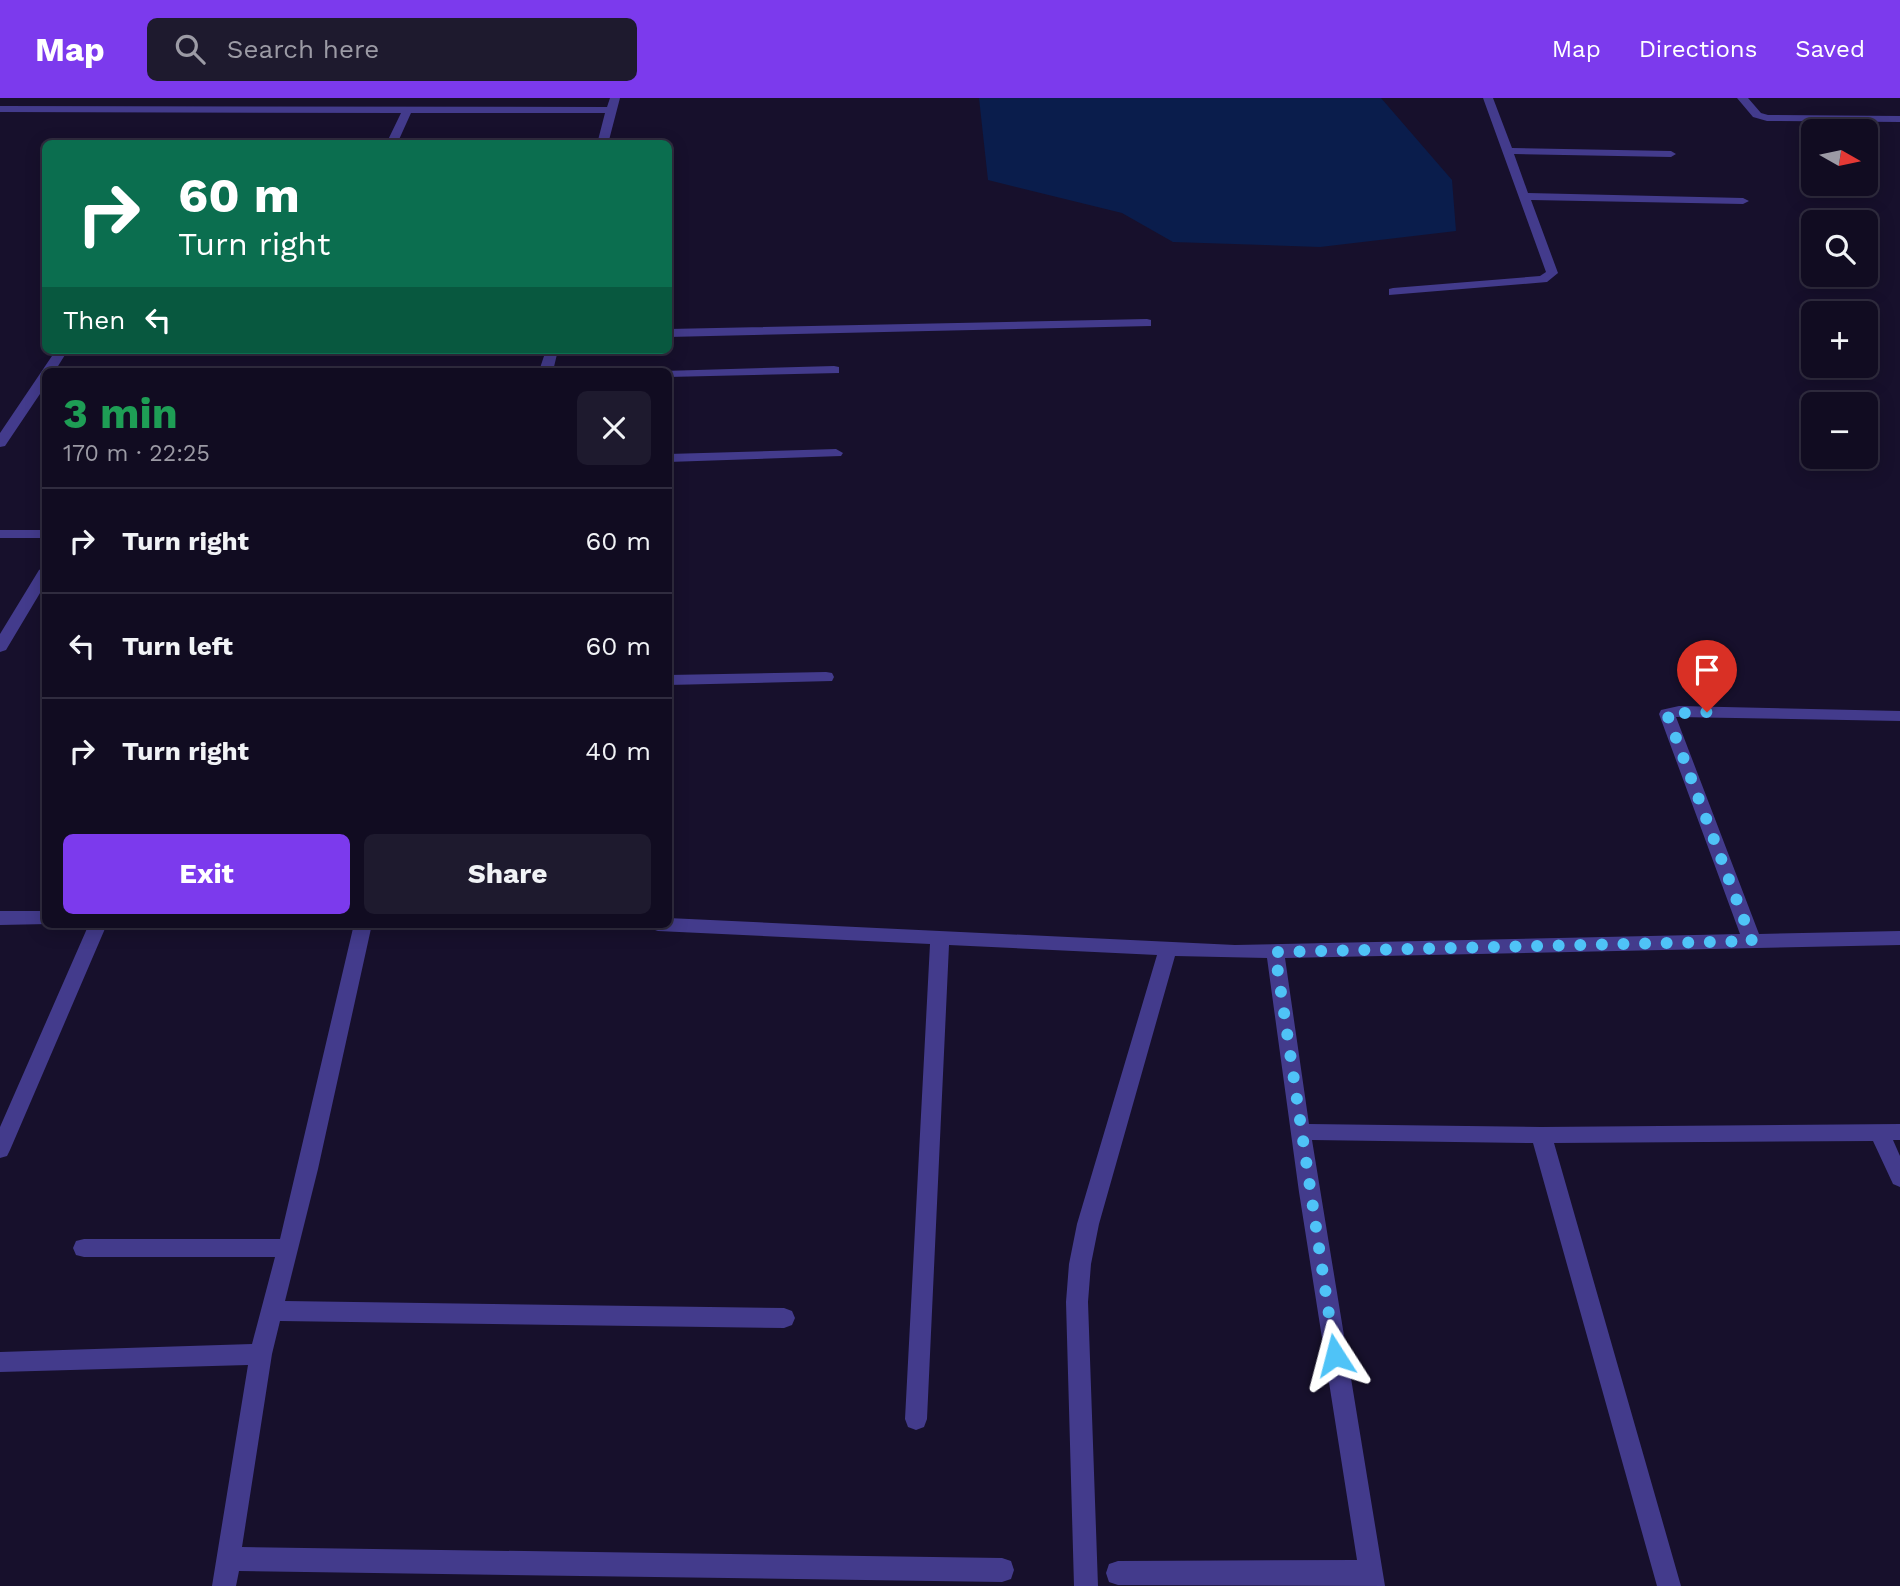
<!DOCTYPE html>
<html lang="en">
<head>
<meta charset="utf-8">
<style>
	body { margin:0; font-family:"Work Sans",sans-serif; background:#1e1a2e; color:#f1f3f6; height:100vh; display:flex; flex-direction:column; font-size:26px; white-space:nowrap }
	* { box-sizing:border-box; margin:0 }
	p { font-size:23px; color:#9c9ba5 }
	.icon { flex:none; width:38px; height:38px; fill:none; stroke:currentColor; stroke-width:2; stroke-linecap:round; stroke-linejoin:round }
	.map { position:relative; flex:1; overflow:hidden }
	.panel { position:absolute; left:42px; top:270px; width:630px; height:560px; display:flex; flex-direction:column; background:#110c21; border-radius:10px; box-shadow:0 4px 18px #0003,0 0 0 2px #302c3f }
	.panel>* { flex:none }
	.top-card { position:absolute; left:42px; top:42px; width:630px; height:214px; border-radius:10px; box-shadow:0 4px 18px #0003,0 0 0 2px #302c3f; background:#0b6e4f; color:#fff; overflow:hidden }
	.needle { width:46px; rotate:99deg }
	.controls { position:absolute; left:1801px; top:21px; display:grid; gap:14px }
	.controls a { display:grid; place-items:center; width:77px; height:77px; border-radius:10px; background:#110c21; box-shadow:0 4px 18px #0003,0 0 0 2px #302c3f; font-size:35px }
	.pin { position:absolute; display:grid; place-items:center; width:60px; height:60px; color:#fff; margin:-72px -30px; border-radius:50% 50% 50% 0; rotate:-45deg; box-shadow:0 0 7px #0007 }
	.pin .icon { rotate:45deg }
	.me { position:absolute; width:77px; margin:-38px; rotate:351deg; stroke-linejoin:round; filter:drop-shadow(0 0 5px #0008) }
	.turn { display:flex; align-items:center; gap:24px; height:147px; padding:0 21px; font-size:32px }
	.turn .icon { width:91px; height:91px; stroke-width:2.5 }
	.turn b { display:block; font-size:49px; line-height:60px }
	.then { display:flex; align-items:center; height:66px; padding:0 21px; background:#0003; gap:14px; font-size:26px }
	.round { display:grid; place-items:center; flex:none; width:74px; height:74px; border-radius:10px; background:#1e1a2e }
	.overview { display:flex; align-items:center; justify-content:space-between; height:119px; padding:0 21px }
	h1 { font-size:42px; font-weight:700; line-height:52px; color:#1e9e55 }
	.action { display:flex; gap:14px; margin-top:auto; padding:14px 21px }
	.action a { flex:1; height:80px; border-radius:10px; background:#7c3aed; color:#fff; font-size:28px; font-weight:700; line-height:80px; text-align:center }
	.action a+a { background:#1e1a2e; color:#f1f3f6 }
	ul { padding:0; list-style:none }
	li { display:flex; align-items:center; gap:21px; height:105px; padding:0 21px; border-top:2px solid #302c3f }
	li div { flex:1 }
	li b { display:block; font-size:26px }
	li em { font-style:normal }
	header { display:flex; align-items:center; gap:42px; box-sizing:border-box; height:98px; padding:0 35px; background:#7c3aed; color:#fff }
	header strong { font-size:33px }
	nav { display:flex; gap:38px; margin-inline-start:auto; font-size:24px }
	.search { width:490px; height:63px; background:#1e1a2e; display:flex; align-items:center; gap:18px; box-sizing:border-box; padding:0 24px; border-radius:10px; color:#9c9ba5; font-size:26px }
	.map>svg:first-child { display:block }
</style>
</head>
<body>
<header>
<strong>Map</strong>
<div class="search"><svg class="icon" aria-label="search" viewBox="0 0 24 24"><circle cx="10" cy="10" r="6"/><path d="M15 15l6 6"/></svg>Search here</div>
<nav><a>Map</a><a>Directions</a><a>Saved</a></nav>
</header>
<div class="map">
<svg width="1900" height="1488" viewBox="0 0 1900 1488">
	<rect width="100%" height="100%" fill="#17102c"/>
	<path fill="#0a1d4c" d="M 979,0 L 1381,0 L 1452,82 L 1456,133 L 1320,149 L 1173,144 L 1122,115 L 988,82 Z"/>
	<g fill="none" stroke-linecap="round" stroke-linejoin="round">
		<path fill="#433b8c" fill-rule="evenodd" d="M 610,0 L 620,0 L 608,46 L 597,46 L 605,15 L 411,15 L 397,46 L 386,46 L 401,15 L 0,14 L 0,8 L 607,9 Z
			M 1483,0 L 1493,0 L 1512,50 L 1671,53 L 1676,56 L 1671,59 L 1514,56 L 1528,95 L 1743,100 L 1749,103 L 1743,106 L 1531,102 L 1558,175 L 1547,184 L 1389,197 L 1389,191 L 1393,190 L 1540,178 L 1546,174 Z
			M 1737,0 L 1748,0 L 1761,15 L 1768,17 L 1900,18 L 1900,24 L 1767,23 L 1753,19 Z
			M 1147,221 L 1151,222 L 1151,228 L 668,239 L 668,231 Z
			M 56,252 L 68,252 L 55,273 L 46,273 L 46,287 L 5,348 L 0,349 L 0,335 Z
			M 546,252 L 558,252 L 553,273 L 539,273 Z
			M 834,268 L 839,269 L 839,275 L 668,279 L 668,273 L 663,273 Z
			M 836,351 L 843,355 L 841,358 L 668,364 L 668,356 Z
			M 0,432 L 46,432 L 46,440 L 0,440 Z
			M 46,468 L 46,485 L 6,552 L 0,554 L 0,536 L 39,472 Z
			M 826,574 L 832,575 L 834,579 L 832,583 L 668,587 L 668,577 Z
			M 1679,608 L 1900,613 L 1900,623 L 1676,619 L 1759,836 L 1900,833 L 1900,847 L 1285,860 L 1309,1026 L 1541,1029 L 1900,1026 L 1900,1042 L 1893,1042 L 1900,1058 L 1900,1089 L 1893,1086 L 1873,1043 L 1554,1045 L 1681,1488 L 1657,1488 L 1533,1045 L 1312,1042 L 1385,1488 L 1118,1487 L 1109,1484 L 1106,1475 L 1109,1466 L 1118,1463 L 1357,1462 L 1299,1094 L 1267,860 L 1175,858 L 1099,1126 L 1091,1166 L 1088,1204 L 1098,1488 L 1074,1488 L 1066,1204 L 1069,1166 L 1077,1126 L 1157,857 L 949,847 L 927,1321 L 924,1329 L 916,1332 L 908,1329 L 905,1321 L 930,846 L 658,833 L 652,831 L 649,826 L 668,826 L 668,820 L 1235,847 L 1740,836 L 1659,616 L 1661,612 Z
			M 0,813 L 46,813 L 46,826 L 48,826 L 0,827 Z
			M 89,826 L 107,826 L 10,1052 L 7,1058 L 0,1060 L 0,1029 Z
			M 354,826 L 372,826 L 318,1071 L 285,1203 L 784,1210 L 792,1213 L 795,1220 L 792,1227 L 784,1230 L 280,1223 L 272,1256 L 242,1449 L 1002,1460 L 1011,1463 L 1014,1472 L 1011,1481 L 1002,1484 L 239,1473 L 236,1488 L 212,1488 L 248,1267 L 0,1274 L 0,1254 L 252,1246 L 275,1159 L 84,1159 L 76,1157 L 73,1150 L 76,1143 L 84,1141 L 280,1141 Z"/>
	</g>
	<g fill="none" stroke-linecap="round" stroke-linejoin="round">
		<path stroke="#4fc3f7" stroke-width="12" stroke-dasharray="0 21.6" d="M 1335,1257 L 1275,854 L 1752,843 L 1667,616 L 1707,614"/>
	</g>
</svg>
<div class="controls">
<a><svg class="needle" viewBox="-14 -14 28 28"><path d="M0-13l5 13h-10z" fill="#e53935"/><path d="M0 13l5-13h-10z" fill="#9c9ba5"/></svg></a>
<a><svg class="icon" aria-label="search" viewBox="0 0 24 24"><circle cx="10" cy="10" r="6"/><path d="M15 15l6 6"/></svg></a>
<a>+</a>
<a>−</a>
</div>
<div class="pin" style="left:1707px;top:614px;background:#d93025"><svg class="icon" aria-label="arrive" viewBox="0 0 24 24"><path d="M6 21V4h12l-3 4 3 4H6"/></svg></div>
<svg class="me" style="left:1335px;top:1257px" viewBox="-20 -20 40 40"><path d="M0-17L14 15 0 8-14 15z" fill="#4fc3f7" stroke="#fff" stroke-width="4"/></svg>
<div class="top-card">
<div class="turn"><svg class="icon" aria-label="right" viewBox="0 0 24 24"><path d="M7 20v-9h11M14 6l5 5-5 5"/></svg><div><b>60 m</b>Turn right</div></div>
<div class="then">Then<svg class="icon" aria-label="left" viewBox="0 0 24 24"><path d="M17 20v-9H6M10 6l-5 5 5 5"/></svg></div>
</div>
<section class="panel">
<div class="overview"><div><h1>3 min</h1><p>170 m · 22:25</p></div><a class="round"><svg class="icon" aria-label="close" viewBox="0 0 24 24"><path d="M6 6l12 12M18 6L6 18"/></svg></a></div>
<ul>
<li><svg class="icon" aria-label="right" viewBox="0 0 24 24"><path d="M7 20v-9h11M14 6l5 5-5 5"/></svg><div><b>Turn right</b></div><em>60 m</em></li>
<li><svg class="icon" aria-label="left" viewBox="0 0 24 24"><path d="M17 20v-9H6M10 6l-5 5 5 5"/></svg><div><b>Turn left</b></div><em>60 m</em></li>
<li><svg class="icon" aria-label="right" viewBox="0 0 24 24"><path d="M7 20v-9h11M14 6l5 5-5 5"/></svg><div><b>Turn right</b></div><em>40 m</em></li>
</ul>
<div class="action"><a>Exit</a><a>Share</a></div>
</section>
</div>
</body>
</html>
